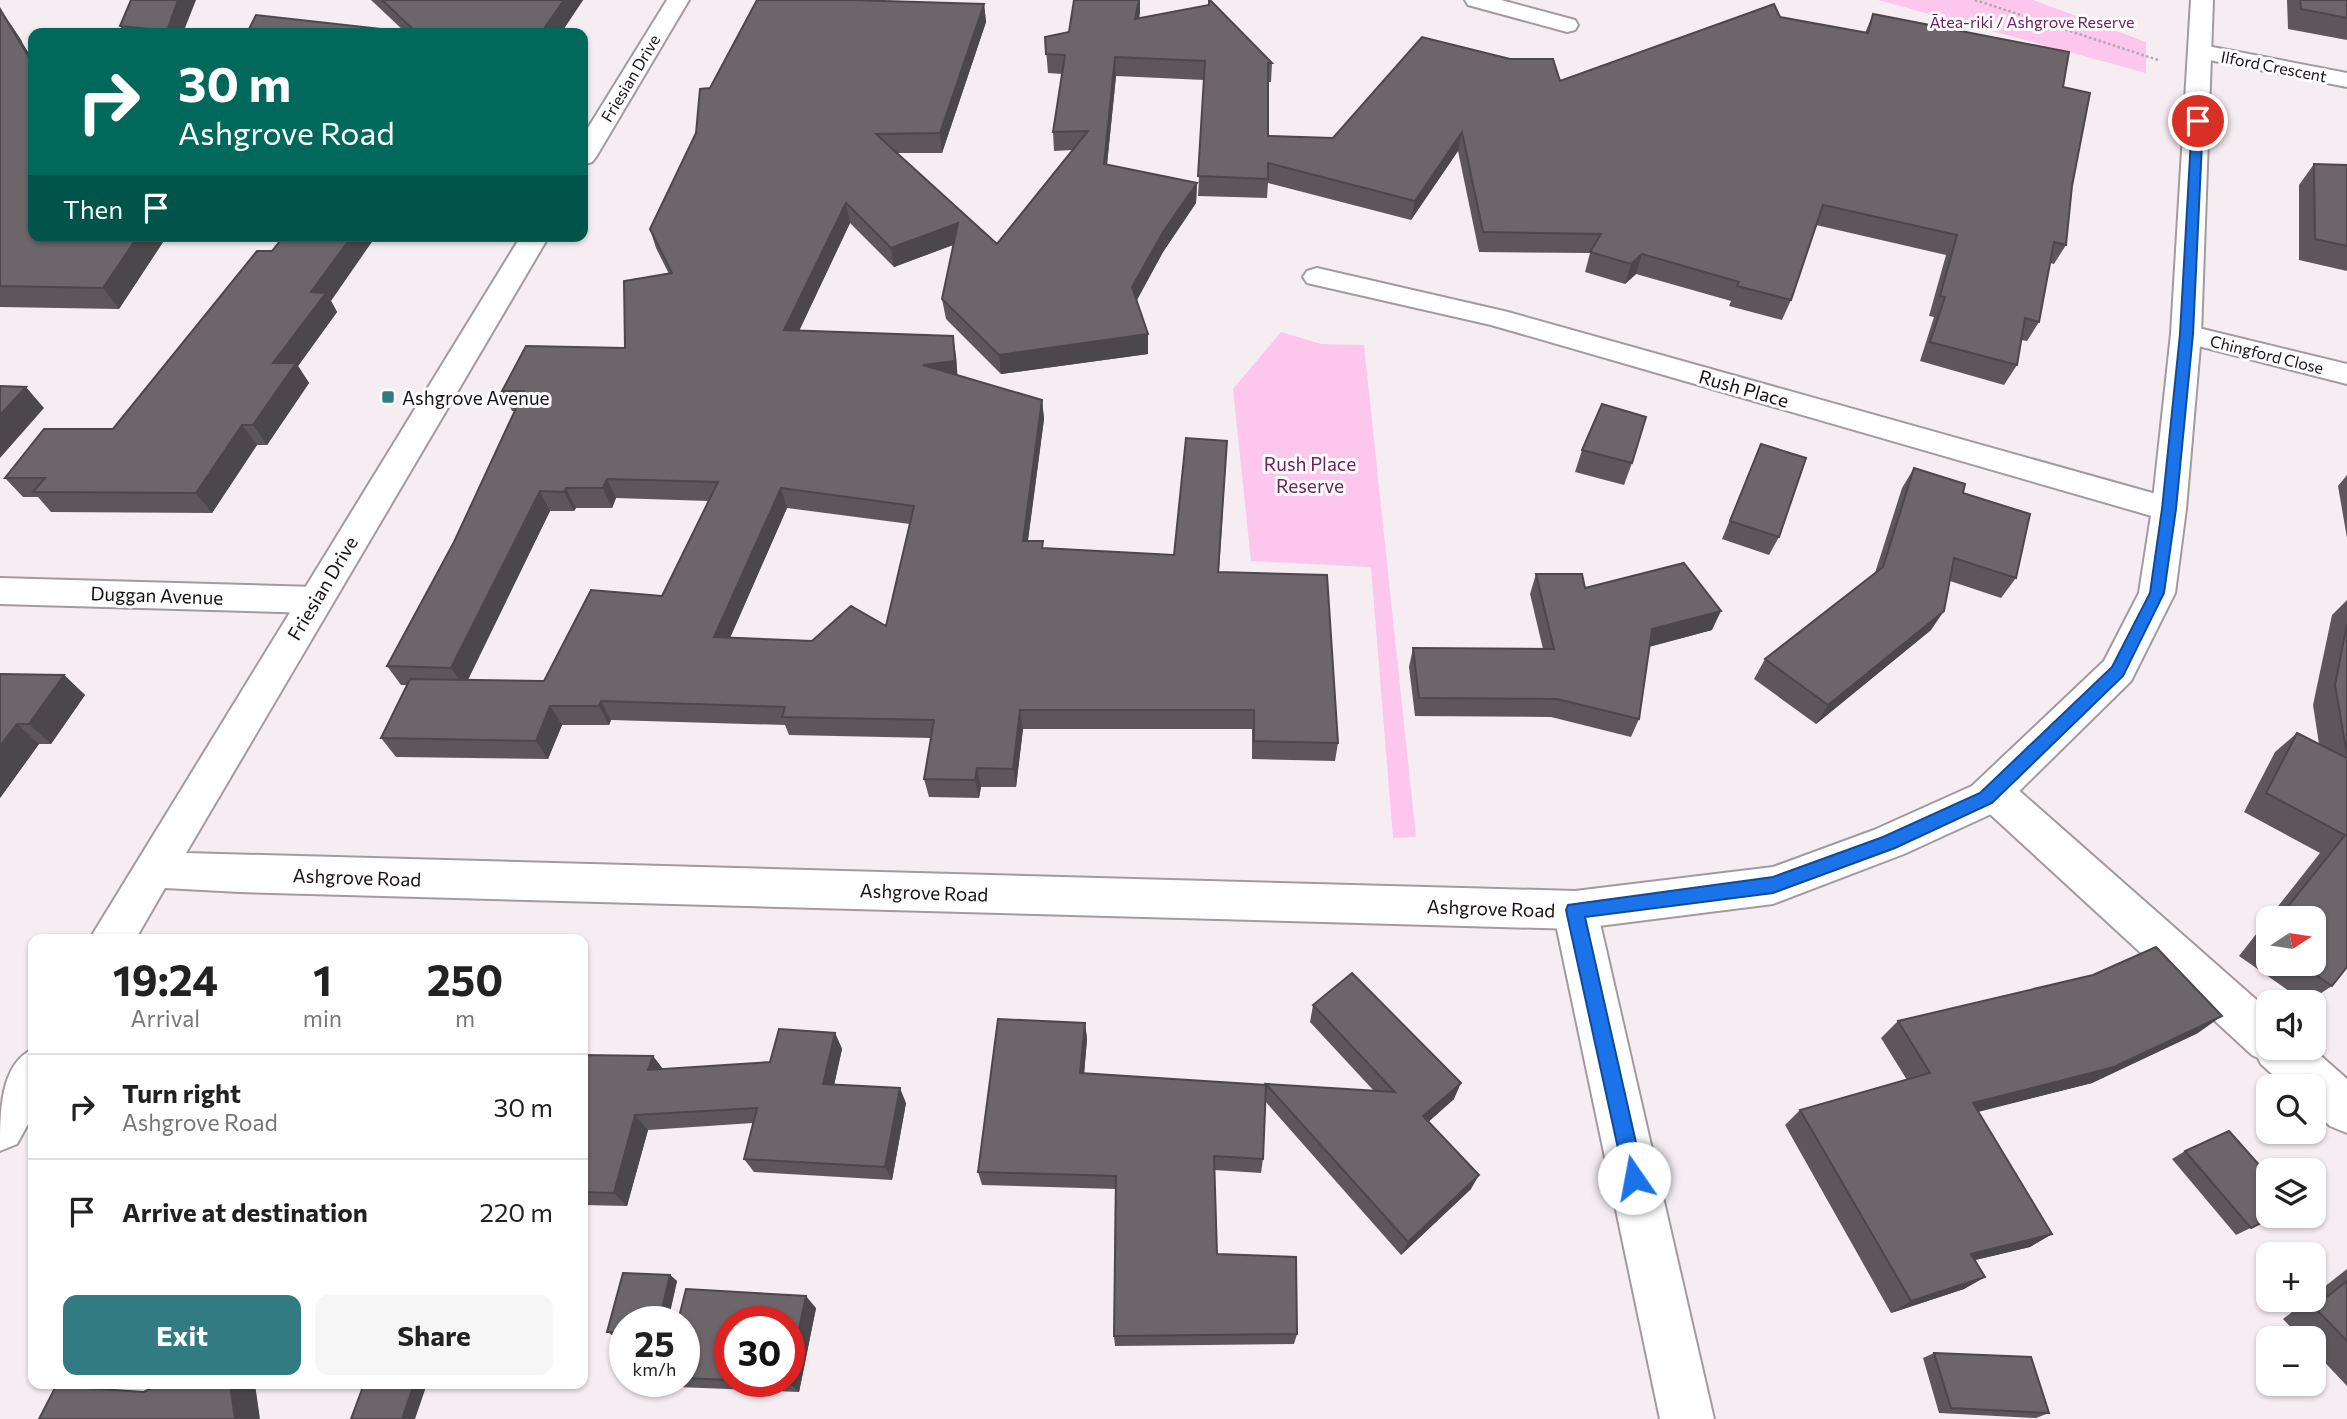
<!DOCTYPE html>
<html lang="en">
<head>
<meta charset="utf-8">
<style>
	body { margin:0; font-family:Commissioner,sans-serif; background:#f6f6f6; color:#222; height:100vh; display:flex; flex-direction:column; font-size:26px; white-space:nowrap }
	* { box-sizing:border-box; margin:0 }
	p { font-size:23px; color:#767676 }
	.icon { flex:none; width:38px; height:38px; fill:none; stroke:currentColor; stroke-width:2; stroke-linecap:round; stroke-linejoin:round }
	.map { position:relative; flex:1; overflow:hidden }
	.drawer { position:absolute; left:28px; top:934px; width:560px; height:455px; display:flex; flex-direction:column; background:#fff; border-radius:14px; box-shadow:0 2px 5px #0004 }
	.drawer>* { flex:none }
	.hud { position:absolute; left:28px; top:28px; width:560px; height:214px; border-radius:14px; box-shadow:0 2px 5px #0004; background:#00695c; color:#fff; overflow:hidden }
	.needle { width:46px; rotate:78deg }
	.buttons { position:absolute; left:2256px; top:906px; display:grid; gap:14px }
	.buttons a { display:grid; place-items:center; width:70px; height:70px; border-radius:14px; background:#fff; box-shadow:0 2px 5px #0004; font-size:35px }
	.speed { position:absolute; left:609px; top:1306px; display:flex; gap:14px; font-size:35px; font-weight:700; text-align:center }
	.speed>* { display:grid; place-content:center; width:91px; height:91px; border-radius:50%; background:#fff; box-shadow:0 2px 5px #0004; line-height:1 }
	.speed small { font-size:18px; font-weight:400 }
	.speed .limit { border:10px solid #d22; background:#fff; color:#111 }
	.pin { position:absolute; display:grid; place-items:center; width:60px; height:60px; color:#fff; margin:-30px; border:4px solid #fff; border-radius:50%; box-shadow:0 2px 7px #0007 }
	.me { position:absolute; width:77px; margin:-38px; rotate:348deg; stroke-linejoin:round; filter:drop-shadow(0 0 5px #0008) }
	.turn { display:flex; align-items:center; gap:24px; height:147px; padding:0 35px; font-size:32px }
	.turn .icon { width:91px; height:91px; stroke-width:2.5 }
	.turn b { display:block; font-size:49px; line-height:60px }
	.then { display:flex; align-items:center; height:66px; padding:0 35px; background:#0003; gap:14px; font-size:26px }
	.eta { display:flex; justify-content:space-evenly; align-items:center; height:119px; text-align:center }
	.eta b { font-size:42px; font-weight:700; line-height:49px }
	.action { display:flex; gap:14px; margin-top:auto; padding:14px 35px }
	.action a { flex:1; height:80px; border-radius:14px; background:#337b83; color:#fff; font-size:28px; font-weight:700; line-height:80px; text-align:center }
	.action a+a { background:#f6f6f6; color:#222 }
	ul { padding:0; list-style:none }
	li { display:flex; align-items:center; gap:21px; height:105px; padding:0 35px; border-top:2px solid #e0e0e0 }
	li div { flex:1 }
	li b { display:block; font-size:26px }
	li em { font-style:normal }
	.map>svg:first-child { display:block }
</style>
</head>
<body>
<div class="map">
<svg width="2347" height="1419" viewBox="0 0 2347 1419">
	<rect width="100%" height="100%" fill="#f6edf3"/>
	<path fill="#fdc6ec" d="M 1878,0 L 2033,0 L 2146,42 L 2146,73 Z
		M 1281,332 L 1321,344 L 1364,345 L 1416,837 L 1393,838 L 1371,567 L 1251,561 L 1233,389 Z"/>
	<g fill="none" stroke-linecap="round" stroke-linejoin="round">
		<g stroke="#a39aa0" stroke-width="4">
			<path id="street" d="M 1465,0 L 1501,0 L 1575,20 L 1578,25 L 1575,30 L 1567,32 L 1468,5 Z
				M 2202,45 L 2347,73 L 2347,87 L 2194,57 L 2190,52 L 2194,47 Z
				M 1317,268 L 1508,312 L 2181,501 L 2186,509 L 2181,517 L 2169,521 L 1491,325 L 1307,283 L 1303,277 L 1307,271 Z
				M 2186,325 L 2347,364 L 2347,384 L 2175,340 L 2171,334 L 2175,328 Z
				M 0,578 L 314,587 L 327,591 L 332,600 L 327,609 L 314,613 L 0,604 Z
				M 1993,775 L 2007,780 L 2268,1010 L 2268,1048 L 2312,1048 L 2347,1079 L 2347,1133 L 2330,1126 L 2314,1111 L 2314,1087 L 2286,1087 L 2261,1064 L 2258,1058 L 2252,1055 L 1979,804 L 1973,792 L 1979,780 Z
				M 1575,891 L 1590,897 L 1597,910 L 1714,1419 L 1660,1419 L 1553,910 L 1560,897 Z"/>
		</g>
		<g stroke="#a39aa0" stroke-width="4">
			<path id="secondary" d="M 667,0 L 689,0 L 596,157 L 592,162 L 583,165 L 583,136 Z
				M 2191,0 L 2213,0 L 2201,334 L 2186,509 L 2175,593 L 2131,681 L 2000,810 L 1904,854 L 1773,904 L 1575,929 L 240,892 L 165,888 L 135,940 L 89,940 L 521,236 L 549,236 L 186,853 L 1575,891 L 1773,867 L 1874,830 L 1972,786 L 2104,661 L 2139,593 L 2152,509 L 2171,334 Z
				M 33,1049 L 33,1115 L 17,1144 L 0,1151 C 0,1112 0,1064 33,1049 Z"/>
		</g>
		<path stroke="#afa8ad" stroke-width="2.5" stroke-dasharray="2.5 2.5" stroke-linecap="butt" d="M 1975,0 L 2158,60"/>
		<use href="#street" fill="#fff" fill-rule="evenodd"/>
		<use href="#secondary" fill="#fff" fill-rule="evenodd"/>
	</g>
	<path fill="#5d575b" fill-rule="evenodd" d="M 371,0 L 583,0 L 561,33 L 247,33 L 404,31 Z
		M 1074,0 L 1140,0 L 1139,18 L 1272,63 L 1271,82 L 1268,82 L 1268,136 L 1333,138 L 1560,81 L 1780,17 L 1865,33 L 1873,14 L 2063,87 L 2072,186 L 2066,245 L 2054,264 L 2050,263 L 2039,322 L 2027,341 L 2021,340 L 2017,365 L 2004,385 L 1920,361 L 1934,317 L 1929,316 L 1946,255 L 1816,225 L 1791,300 L 1782,320 L 1729,306 L 1731,301 L 1636,274 L 1625,284 L 1585,272 L 1590,253 L 1479,252 L 1458,151 L 1411,220 L 1268,183 L 1267,198 L 1198,196 L 1204,80 L 1116,76 L 1107,165 L 1197,183 L 1196,203 L 1163,252 L 1137,300 L 1148,354 L 1001,374 L 946,319 L 942,299 L 953,245 L 894,267 L 850,223 L 799,331 L 956,356 L 957,375 L 1042,400 L 1044,419 L 1028,541 L 1043,548 L 1174,555 L 1226,461 L 1219,572 L 1338,743 L 1335,761 L 1252,759 L 1252,729 L 1023,729 L 1016,787 L 981,787 L 979,798 L 929,797 L 924,779 L 931,738 L 789,735 L 785,725 L 611,720 L 609,725 L 562,725 L 548,759 L 396,757 L 381,738 L 407,685 L 401,685 L 387,666 L 454,542 L 515,411 L 512,411 L 502,391 L 625,348 L 669,274 L 656,248 L 650,229 L 696,133 L 710,88 L 984,4 L 986,22 L 942,153 L 897,153 L 997,244 L 1072,150 L 1054,151 L 1053,132 L 1062,74 L 1048,73 L 1045,37 L 1069,32 ZM 616,498 L 709,501 L 662,596 L 544,681 L 468,680 L 550,511 L 574,511 L 576,508 L 612,508 ZM 787,508 L 910,524 L 886,626 L 812,641 L 730,638 Z
		M 2287,0 L 2347,0 L 2347,40 L 2288,29 Z
		M 0,9 L 22,41 L 33,236 L 167,236 L 119,309 L 0,307 Z
		M 120,26 L 183,33 L 124,33 Z
		M 2314,164 L 2347,165 L 2347,271 L 2299,260 L 2299,185 Z
		M 272,251 L 331,301 L 337,312 L 298,366 L 309,383 L 267,445 L 257,445 L 212,513 L 51,512 L 38,497 L 23,497 L 5,478 L 113,429 Z
		M 1761,444 L 1779,537 L 1769,555 L 1722,539 Z
		M 1582,450 L 1632,463 L 1624,485 L 1575,472 Z
		M 1914,468 L 1963,493 L 2016,578 L 2001,598 L 1950,581 L 1931,630 L 1816,724 L 1754,679 L 1765,659 L 1875,573 L 1902,488 Z
		M 2347,475 L 2347,538 L 2338,486 Z
		M 1536,574 L 1585,588 L 1712,630 L 1649,647 L 1639,719 L 1631,737 L 1551,717 L 1415,716 L 1409,667 L 1413,648 L 1543,649 L 1530,594 Z
		M 2347,600 L 2347,967 L 2332,986 L 2306,1003 L 2239,956 L 2268,919 L 2268,964 L 2314,964 L 2314,919 L 2268,919 L 2320,853 L 2244,812 L 2275,752 L 2297,733 L 2319,744 L 2313,705 L 2332,615 Z
		M 0,674 L 64,675 L 85,695 L 51,744 L 39,744 L 0,798 Z
		M 1313,1005 L 1454,1099 L 1428,1122 L 1471,1189 L 1401,1255 L 1265,1101 L 1263,1159 L 1261,1173 L 1214,1170 L 1217,1254 L 1297,1334 L 1294,1344 L 1115,1346 L 1114,1336 L 1115,1189 L 982,1185 L 978,1172 L 1085,1023 L 1087,1039 L 1084,1073 L 1265,1086 L 1266,1084 L 1374,1091 L 1310,1022 Z
		M 1898,1021 L 2198,1033 L 2092,1083 L 1978,1112 L 2052,1234 L 2030,1247 L 1975,1260 L 1985,1277 L 1964,1289 L 1891,1313 L 1785,1125 L 1800,1110 L 1907,1080 L 1881,1038 Z
		M 835,1033 L 842,1049 L 834,1085 L 906,1103 L 892,1180 L 754,1172 L 744,1159 L 753,1123 L 648,1130 L 627,1206 L 583,1205 L 583,1055 L 653,1056 L 663,1069 L 770,1062 Z
		M 2185,1151 L 2275,1216 L 2236,1235 L 2172,1159 Z
		M 2347,1269 L 2347,1386 L 2314,1351 L 2314,1339 L 2302,1339 L 2283,1319 L 2307,1300 L 2314,1300 L 2314,1295 Z
		M 670,1275 L 677,1281 L 668,1321 L 625,1321 L 625,1338 L 615,1337 L 607,1332 Z
		M 816,1308 L 799,1392 L 678,1387 L 669,1381 L 684,1381 L 684,1321 ZM 730,1321 L 789,1381 L 730,1381 Z
		M 1934,1353 L 2049,1413 L 2036,1418 L 1939,1413 L 1923,1358 Z"/>
	<path fill="#4c474a" d="M 178,0 L 196,0 L 183,33 L 168,33 L 167,31 Z
		M 564,0 L 583,0 L 561,33 L 541,33 Z
		M 1139,0 L 1140,0 L 1140,13 L 1136,38 L 1135,19 Z
		M 984,4 L 986,22 L 942,153 L 940,133 Z
		M 9,21 L 33,60 L 33,64 Z
		M 1115,57 L 1116,76 L 1105,183 L 1104,164 Z
		M 1462,132 L 1458,151 L 1411,220 L 1415,201 Z
		M 1197,183 L 1196,203 L 1163,252 L 1133,307 L 1132,287 L 1163,232 Z
		M 846,203 L 850,223 L 790,350 L 784,330 Z
		M 958,223 L 961,242 L 894,267 L 891,248 Z
		M 138,236 L 167,236 L 119,309 L 103,288 Z
		M 352,236 L 376,236 L 331,301 L 337,312 L 298,366 L 309,383 L 267,445 L 253,425 L 273,363 L 311,292 Z
		M 1642,254 L 1636,274 L 1625,284 L 1631,264 Z
		M 1148,334 L 1148,354 L 1001,374 L 999,355 Z
		M 953,336 L 956,356 L 958,381 L 923,365 Z
		M 26,387 L 44,408 L 0,458 L 0,415 Z
		M 1042,400 L 1044,419 L 1025,561 L 1023,541 Z
		M 242,425 L 257,445 L 212,513 L 196,493 Z
		M 607,479 L 616,498 L 612,508 L 603,488 Z
		M 566,488 L 576,508 L 574,511 L 564,492 Z
		M 781,488 L 787,508 L 722,656 L 714,637 Z
		M 540,491 L 550,511 L 464,687 L 451,668 Z
		M 1721,611 L 1712,630 L 1644,648 L 1652,629 Z
		M 1944,611 L 1931,630 L 1816,724 L 1828,705 Z
		M 64,675 L 85,695 L 51,744 L 29,724 Z
		M 601,701 L 611,720 L 609,725 L 599,706 Z
		M 550,706 L 562,725 L 548,759 L 536,741 Z
		M 1020,710 L 1023,729 L 1016,787 L 1013,769 Z
		M 17,724 L 39,744 L 0,798 L 0,746 Z
		M 977,768 L 981,787 L 979,798 L 975,780 Z
		M 2222,1016 L 2198,1033 L 2092,1083 L 1953,1118 L 1973,1103 Z
		M 1085,1023 L 1087,1039 L 1083,1088 L 1080,1073 Z
		M 835,1033 L 842,1049 L 831,1099 L 823,1084 Z
		M 653,1056 L 664,1071 L 648,1070 Z
		M 1461,1083 L 1454,1099 L 1417,1132 L 1423,1116 Z
		M 900,1088 L 906,1103 L 892,1180 L 885,1167 Z
		M 635,1115 L 648,1130 L 627,1206 L 614,1193 Z
		M 1479,1175 L 1471,1189 L 1401,1255 L 1408,1242 Z
		M 2052,1234 L 2030,1247 L 1950,1266 L 1971,1254 Z
		M 670,1275 L 677,1281 L 668,1321 L 659,1321 Z
		M 1985,1277 L 1964,1289 L 1891,1313 L 1911,1301 Z
		M 806,1296 L 816,1308 L 799,1392 L 788,1383 L 789,1381 L 789,1376 Z
		M 230,1384 L 255,1384 L 260,1419 L 235,1419 Z
		M 414,1384 L 427,1384 L 415,1419 L 402,1419 Z"/>
	<path fill="#6c656a" stroke="#4c474a" stroke-width="2" fill-rule="evenodd" d="M 131,0 L 178,0 L 167,31 L 120,26 Z
		M 382,0 L 564,0 L 541,33 L 247,33 L 256,15 L 417,33 Z
		M 757,0 L 851,0 L 984,4 L 940,133 L 876,134 L 997,244 L 1088,131 L 1053,132 L 1065,55 L 1046,54 L 1045,37 L 1069,32 L 1074,0 L 1139,0 L 1135,19 L 1209,5 L 1209,0 L 1210,0 L 1272,63 L 1268,63 L 1268,136 L 1333,138 L 1422,37 L 1510,59 L 1553,59 L 1560,81 L 1774,4 L 1780,17 L 1868,33 L 1873,14 L 2069,52 L 2063,87 L 2090,93 L 2072,186 L 2066,245 L 2054,242 L 2039,322 L 2025,318 L 2017,365 L 1930,342 L 1945,297 L 1940,296 L 1957,235 L 1823,205 L 1791,300 L 1737,286 L 1739,282 L 1642,254 L 1631,264 L 1590,252 L 1601,234 L 1483,232 L 1462,132 L 1415,201 L 1268,163 L 1268,179 L 1198,176 L 1205,61 L 1115,57 L 1104,164 L 1197,183 L 1163,232 L 1132,287 L 1148,334 L 999,355 L 942,299 L 958,223 L 891,248 L 846,203 L 784,330 L 953,336 L 955,361 L 923,365 L 1042,400 L 1023,541 L 1043,541 L 1042,548 L 1174,555 L 1186,438 L 1227,441 L 1218,572 L 1327,575 L 1338,743 L 1254,741 L 1254,710 L 1020,710 L 1013,769 L 977,768 L 975,780 L 924,779 L 934,720 L 782,717 L 785,707 L 601,701 L 599,706 L 550,706 L 536,741 L 381,738 L 410,679 L 544,681 L 591,590 L 662,596 L 718,482 L 607,479 L 603,488 L 566,488 L 564,492 L 540,491 L 451,668 L 387,666 L 454,542 L 524,391 L 502,391 L 526,346 L 625,348 L 624,281 L 672,273 L 650,229 L 696,133 L 700,89 L 710,88 ZM 781,488 L 914,506 L 886,626 L 851,606 L 812,641 L 714,637 Z
		M 2300,0 L 2347,0 L 2347,18 L 2301,9 Z
		M 0,9 L 33,64 L 33,236 L 138,236 L 103,288 L 0,286 Z
		M 2314,164 L 2347,165 L 2347,246 L 2315,239 Z
		M 284,236 L 352,236 L 311,292 L 326,293 L 273,363 L 296,363 L 253,425 L 242,425 L 196,493 L 33,492 L 45,478 L 5,478 L 44,429 L 113,429 L 257,251 L 272,251 Z
		M 0,386 L 26,387 L 0,415 Z
		M 1602,404 L 1646,417 L 1632,463 L 1582,450 Z
		M 1761,444 L 1806,458 L 1779,537 L 1730,521 Z
		M 1914,468 L 1965,484 L 1963,493 L 2030,514 L 2016,578 L 1954,558 L 1944,611 L 1828,705 L 1765,659 L 1883,567 Z
		M 1684,563 L 1721,611 L 1652,629 L 1639,719 L 1557,699 L 1419,698 L 1413,648 L 1554,649 L 1536,574 L 1582,574 L 1585,588 Z
		M 2347,624 L 2347,755 L 2335,685 Z
		M 0,674 L 64,675 L 29,724 L 17,724 L 0,746 Z
		M 2297,733 L 2347,758 L 2347,967 L 2332,986 L 2300,964 L 2314,964 L 2314,919 L 2278,919 L 2345,835 L 2266,793 Z
		M 2268,932 L 2268,942 L 2263,939 Z
		M 2156,947 L 2222,1016 L 2114,1067 L 1973,1103 L 2052,1234 L 1971,1254 L 1985,1277 L 1911,1301 L 1800,1110 L 1930,1073 L 1898,1021 L 2093,975 Z
		M 1352,973 L 1461,1083 L 1423,1116 L 1479,1175 L 1408,1242 L 1266,1084 L 1395,1092 L 1313,1005 Z
		M 998,1019 L 1085,1023 L 1080,1073 L 1266,1085 L 1263,1159 L 1214,1156 L 1217,1254 L 1296,1257 L 1297,1334 L 1114,1336 L 1116,1176 L 978,1172 Z
		M 779,1029 L 835,1033 L 823,1084 L 900,1088 L 885,1167 L 744,1159 L 757,1108 L 635,1115 L 614,1193 L 583,1192 L 583,1055 L 653,1056 L 648,1070 L 770,1062 Z
		M 2229,1131 L 2268,1175 L 2268,1216 L 2275,1216 L 2251,1228 L 2185,1151 Z
		M 623,1273 L 670,1275 L 659,1321 L 625,1321 L 625,1332 L 607,1332 Z
		M 2347,1281 L 2347,1341 L 2314,1307 Z
		M 686,1289 L 806,1296 L 789,1376 L 789,1321 L 730,1321 L 730,1380 L 684,1378 L 684,1321 L 678,1321 Z
		M 1934,1353 L 2031,1357 L 2049,1413 L 1951,1408 Z
		M 750,1381 L 788,1381 L 788,1383 Z
		M 159,1384 L 230,1384 L 235,1419 L 39,1419 L 56,1386 L 144,1392 Z
		M 364,1384 L 414,1384 L 402,1419 L 351,1419 Z"/>
	<path fill="#1a73e8" stroke="#114b97" stroke-width="2" d="M 2198,118 L 2203,121 L 2193,334 L 2176,509 L 2164,593 L 2123,676 L 1992,803 L 1895,848 L 1773,893 L 1585,917 L 1644,1178 L 1641,1185 L 1634,1188 L 1626,1185 L 1566,910 L 1568,905 L 1773,877 L 1883,837 L 1980,793 L 2112,667 L 2150,593 L 2162,509 L 2180,334 L 2192,121 Z"/>
	<rect fill="#337b83" stroke="#fefcfe" stroke-width="2.5" x="381" y="390" width="14" height="14" rx="3.5"/>
	<g text-anchor="middle" dominant-baseline="central" stroke-width="6" stroke-linejoin="round" paint-order="stroke">
		<g font-size="16" fill="#6b235b" stroke="#fefcfe">
			<text x="2032" y="21">Ātea-riki / Ashgrove Reserve</text>
		</g>
		<g font-size="16" fill="#151114" stroke="#fefcfe">
			<text transform="translate(2274 66) rotate(11)">Ilford Crescent</text>
			<text transform="translate(630 78) rotate(-59)">Friesian Drive</text>
			<text transform="translate(2267 354) rotate(14)">Chingford Close</text>
		</g>
		<g font-size="19" fill="#151114" stroke="#fefcfe">
			<text transform="translate(1744 388) rotate(16)">Rush Place</text>
			<text transform="translate(322 588) rotate(-59)">Friesian Drive</text>
			<text transform="translate(157 595) rotate(2)">Duggan Avenue</text>
			<text transform="translate(357 877) rotate(2)">Ashgrove Road</text>
			<text transform="translate(924 892) rotate(2)">Ashgrove Road</text>
			<text transform="translate(1491 908) rotate(2)">Ashgrove Road</text>
		</g>
		<g font-size="19" fill="#151114" stroke="#fefcfe" text-anchor="start">
			<text x="402" y="397">Ashgrove Avenue</text>
		</g>
		<g font-size="19" fill="#6b235b" stroke="#fefcfe">
			<text x="1310" y="463">Rush Place<tspan x="1310" dy="22">Reserve</tspan></text>
		</g>
	</g>
</svg>
<div class="buttons">
<a><svg class="needle" viewBox="-14 -14 28 28"><path d="M0-13l5 13h-10z" fill="#e53935"/><path d="M0 13l5-13h-10z" fill="#767676"/></svg></a>
<a><svg class="icon" aria-label="sound" viewBox="0 0 24 24"><path d="M4 9h4l5-4v14l-5-4H4zM17 9q2 3 0 6"/></svg></a>
<a><svg class="icon" aria-label="search" viewBox="0 0 24 24"><circle cx="10" cy="10" r="6"/><path d="M15 15l6 6"/></svg></a>
<a><svg class="icon" aria-label="layers" viewBox="0 0 24 24"><path d="M12 4l9 5-9 5-9-5zM3 14l9 5 9-5"/></svg></a>
<a>+</a>
<a>−</a>
</div>
<div class="speed"><div>25<small>km/h</small></div><div class="limit">30</div></div>
<div class="pin" style="left:2198px;top:121px;background:#d93025"><svg class="icon" aria-label="arrive" viewBox="0 0 24 24"><path d="M6 21V4h12l-3 4 3 4H6"/></svg></div>
<svg class="me" style="left:1634px;top:1178px" viewBox="-20 -20 40 40"><circle r="19" fill="#fff"/><path d="M0-13L10 11 0 6-10 11z" fill="#1a73e8"/></svg>
<div class="hud">
<div class="turn"><svg class="icon" aria-label="right" viewBox="0 0 24 24"><path d="M7 20v-9h11M14 6l5 5-5 5"/></svg><div><b>30 m</b>Ashgrove Road</div></div>
<div class="then">Then<svg class="icon" aria-label="arrive" viewBox="0 0 24 24"><path d="M6 21V4h12l-3 4 3 4H6"/></svg></div>
</div>
<section class="drawer">
<div class="eta">
<div><b>19:24</b><p>Arrival</p></div>
<div><b>1</b><p>min</p></div>
<div><b>250</b><p>m</p></div>
</div>
<ul>
<li><svg class="icon" aria-label="right" viewBox="0 0 24 24"><path d="M7 20v-9h11M14 6l5 5-5 5"/></svg><div><b>Turn right</b><p>Ashgrove Road</p></div><em>30 m</em></li>
<li><svg class="icon" aria-label="arrive" viewBox="0 0 24 24"><path d="M6 21V4h12l-3 4 3 4H6"/></svg><div><b>Arrive at destination</b></div><em>220 m</em></li>
</ul>
<div class="action"><a>Exit</a><a>Share</a></div>
</section>
</div>
</body>
</html>
